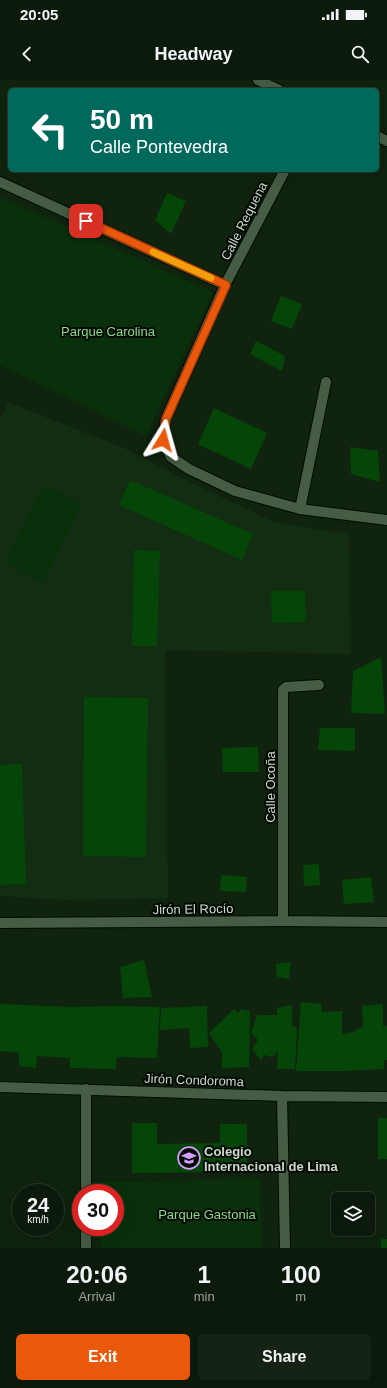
<!DOCTYPE html>
<html lang="en">
<head>
<meta charset="utf-8">
<style>
	body { margin:0; font-family:Helvetica,sans-serif; background:#142313; color:#f1f3f6; height:100vh; display:flex; flex-direction:column; font-size:15px; white-space:nowrap }
	* { box-sizing:border-box; margin:0 }
	p { font-size:13px; color:#9aa19c }
	.icon { flex:none; width:22px; height:22px; fill:none; stroke:currentColor; stroke-width:2; stroke-linecap:round; stroke-linejoin:round }
	.map { position:relative; height:1168px; overflow:hidden }
	.sheet { display:flex; flex-direction:column; background:#0b1a0a; flex:1 }
	.sheet>* { flex:none }
	.top-card { position:absolute; left:8px; top:8px; width:371px; height:84px; border-radius:6px; box-shadow:0 4px 16px #0002,0 0 0 1px #2b382b; background:#00695c; color:#fff; overflow:hidden }
	.fabs { position:absolute; left:331px; top:1112px; display:grid; gap:8px }
	.fabs a { display:grid; place-items:center; width:44px; height:44px; border-radius:6px; background:#0b1a0a; box-shadow:0 4px 16px #0002,0 0 0 1px #2b382b; font-size:20px }
	.speed { position:absolute; left:12px; top:1104px; display:flex; gap:8px; font-size:20px; font-weight:700; text-align:center }
	.speed>* { display:grid; place-content:center; width:52px; height:52px; border-radius:50%; background:#0b1a0a; box-shadow:0 4px 16px #0002,0 0 0 1px #2b382b; line-height:1 }
	.speed small { font-size:10px; font-weight:400 }
	.speed .limit { border:6px solid #d22; background:#fff; color:#111 }
	.pin { position:absolute; display:grid; place-items:center; width:34px; height:34px; color:#fff; margin:-17px; border-radius:8px; box-shadow:0 2px 6px #0006 }
	.me { position:absolute; width:44px; margin:-22px; rotate:8deg; stroke-linejoin:round; filter:drop-shadow(0 0 3px #0008) }
	.turn { display:flex; align-items:center; gap:14px; height:84px; padding:0 16px; font-size:18px }
	.turn .icon { width:52px; height:52px; stroke-width:2.5 }
	.turn b { display:block; font-size:28px; line-height:34px }
	.eta { display:flex; justify-content:space-evenly; align-items:center; height:68px; text-align:center }
	.eta b { font-size:24px; font-weight:800; line-height:28px }
	.action { display:flex; gap:8px; margin-top:auto; padding:8px 16px }
	.action a { flex:1; height:46px; border-radius:6px; background:#ea580c; color:#fff; font-size:16px; font-weight:800; line-height:46px; text-align:center }
	.action a+a { background:#142313; color:#f1f3f6 }
	.status { display:flex; justify-content:space-between; align-items:center; height:28px; padding:0 20px; background:#0b1a0a; direction:ltr }
	.status svg { height:11px; fill:currentColor }
	header { display:flex; justify-content:space-between; align-items:center; height:52px; padding:0 16px; background:#0b1a0a; font-size:18px; font-weight:800 }
	.map>svg:first-child { display:block }
</style>
</head>
<body>
<div class="status"><b>20:05</b><svg viewBox="0 0 49 12"><path d="M0 12V9h3v3zM5 12V6h3v6zM10 12V3h3v9zM15 12V0h3v12zM26 1h20v11H26zM47 4h2v5h-2z"/></svg></div>
<header><svg class="icon" aria-label="back" viewBox="0 0 24 24"><path d="M15 5l-7 7 7 7"/></svg>Headway<svg class="icon" aria-label="search" viewBox="0 0 24 24"><circle cx="10" cy="10" r="6"/><path d="M15 15l6 6"/></svg></header>
<div class="map">
<svg width="387" height="1168" viewBox="0 0 387 1168">
	<rect width="100%" height="100%" fill="#0f230e"/>
	<path fill="#132d12" d="M 8,322 L 124,368 L 178,396 L 274,442 L 349,454 L 351,574 L 165,570 L 168,818 L 66,820 L 0,816 L 0,339 Z"/>
	<path fill="#09300a" d="M 0,117 L 213,212 L 146,356 L 0,285 Z
		M 44,405 L 82,425 L 42,502 L 4,482 Z
		M 260,1099 L 262,1168 L 101,1168 L 100,1147 L 115,1147 L 115,1113 L 100,1113 L 99,1102 Z"/>
	<path fill="#054608" d="M 167,113 L 186,121 L 171,154 L 155,140 Z
		M 281,216 L 302,224 L 292,249 L 271,241 Z
		M 256,261 L 285,276 L 282,291 L 250,274 Z
		M 214,328 L 267,353 L 251,389 L 198,364 Z
		M 350,367 L 378,371 L 380,402 L 351,394 Z
		M 130,400 L 253,454 L 242,480 L 119,425 Z
		M 134,470 L 160,471 L 157,566 L 132,566 Z
		M 271,511 L 305,511 L 306,542 L 272,543 Z
		M 381,577 L 385,634 L 351,633 L 353,591 Z
		M 84,617 L 148,618 L 146,777 L 83,776 Z
		M 320,648 L 355,648 L 355,671 L 318,670 Z
		M 258,667 L 259,692 L 223,692 L 222,668 Z
		M 22,684 L 26,804 L 0,805 L 0,685 Z
		M 319,784 L 320,805 L 304,806 L 303,785 Z
		M 221,795 L 247,797 L 246,812 L 220,811 Z
		M 371,797 L 374,822 L 344,824 L 342,800 Z
		M 144,880 L 152,917 L 123,918 L 120,887 Z
		M 291,882 L 289,899 L 277,897 L 276,884 Z
		M 301,922 L 321,924 L 322,932 L 342,931 L 342,954 L 350,953 L 363,947 L 362,926 L 383,924 L 383,946 L 387,946 L 387,980 L 384,980 L 384,989 L 342,991 L 296,991 Z
		M 0,924 L 71,927 L 117,926 L 160,927 L 157,978 L 117,977 L 116,989 L 70,988 L 70,978 L 37,976 L 36,988 L 19,986 L 19,973 L 0,971 Z
		M 292,925 L 292,946 L 297,948 L 295,989 L 277,989 L 278,971 L 272,977 L 264,975 L 261,980 L 252,969 L 258,960 L 251,953 L 257,935 L 277,935 L 277,928 Z
		M 207,926 L 208,967 L 190,968 L 189,948 L 160,950 L 161,928 Z
		M 234,929 L 238,933 L 241,929 L 250,931 L 249,987 L 222,988 L 222,973 L 209,953 Z
		M 378,1038 L 387,1038 L 387,1079 L 378,1079 Z
		M 132,1043 L 157,1043 L 157,1064 L 220,1063 L 220,1044 L 247,1044 L 247,1092 L 132,1093 Z
		M 381,1159 L 387,1159 L 387,1168 L 381,1168 Z"/>
	<g fill="none" stroke-linecap="round" stroke-linejoin="round">
		<g stroke="#000c00" stroke-width="12">
			<path id="minor" d="M 258,0 L 279,10
				M 377,56 L 387,61
				M 285,90 L 225,205 L 166,339 L 163,360 L 171,377 L 189,389 L 235,411 L 300,429 L 387,440
				M 0,102 L 225,205
				M 300,429 L 326,302
				M 283,841 L 283,610 L 286,607 L 319,605
				M 0,843 L 283,841 L 387,842
				M 0,1007 L 282,1016 L 387,1017
				M 86,1009 L 86,1113
				M 282,1016 L 285,1168
				M 86,1147 L 86,1168"/>
		</g>
		<use href="#minor" stroke="#465c44" stroke-width="10"/>
	</g>
	<g fill="none" stroke-linecap="round" stroke-linejoin="round">
		<g stroke="#983908" stroke-width="10">
			<path id="route" d="M 86,141 L 226,205 L 166,339 L 163,360"/>
		</g>
		<use href="#route" stroke="#ea580c" stroke-width="7"/>
		<path stroke="#f59e0b" stroke-width="7" d="M 153,172 L 211,198"/>
	</g>
	<defs>
		<g id="school-ring" transform="scale(1.15)"><circle r="9.5" fill="#030a03" stroke="#d49cfb" stroke-width="1.5"/><path d="M0-5L7-2L0 1L-7-2ZM-4 1L0 2.5L4 1V4Q0 6-4 4Z" fill="#d49cfb"/></g>
	</defs>
	<g fill-rule="evenodd">
		<use href="#school-ring" x="189" y="1078"/>
	</g>
	<g text-anchor="middle" dominant-baseline="central" stroke-width="4" stroke-linejoin="round" paint-order="stroke">
		<g font-size="13" fill="#ccd9cb" stroke="#030a03">
			<text transform="translate(244 141) rotate(-63)">Calle Requena</text>
			<text transform="translate(270 707) rotate(-90)">Calle Ocoña</text>
			<text transform="translate(193 829) rotate(-1)">Jirón El Rocío</text>
			<text transform="translate(194 1000) rotate(2)">Jirón Condoroma</text>
		</g>
		<g font-size="13" fill="#8ada86" stroke="#030a03">
			<text x="108" y="251">Parque Carolina</text>
			<text x="207" y="1134">Parque Gastonia</text>
		</g>
		<g font-size="13" font-weight="bold" fill="#ccd9cb" stroke="#030a03" text-anchor="start">
			<text x="204" y="1071">Colegio<tspan x="204" dy="15">Internacional de Lima</tspan></text>
		</g>
	</g>
</svg>
<div class="fabs">
<a><svg class="icon" aria-label="layers" viewBox="0 0 24 24"><path d="M12 4l9 5-9 5-9-5zM3 14l9 5 9-5"/></svg></a>
</div>
<div class="speed"><div>24<small>km/h</small></div><div class="limit">30</div></div>
<div class="pin" style="left:86px;top:141px;background:#d93025"><svg class="icon" aria-label="arrive" viewBox="0 0 24 24"><path d="M6 21V4h12l-3 4 3 4H6"/></svg></div>
<svg class="me" style="left:163px;top:360px" viewBox="-20 -20 40 40"><path d="M0-17L14 15 0 8-14 15z" fill="#ea580c" stroke="#fff" stroke-width="4"/></svg>
<div class="top-card">
<div class="turn"><svg class="icon" aria-label="left" viewBox="0 0 24 24"><path d="M17 20v-9H6M10 6l-5 5 5 5"/></svg><div><b>50 m</b>Calle Pontevedra</div></div>
</div>
</div>
<section class="sheet">
<div class="eta">
<div><b>20:06</b><p>Arrival</p></div>
<div><b>1</b><p>min</p></div>
<div><b>100</b><p>m</p></div>
</div>
<div class="action"><a>Exit</a><a>Share</a></div>
</section>
</body>
</html>
